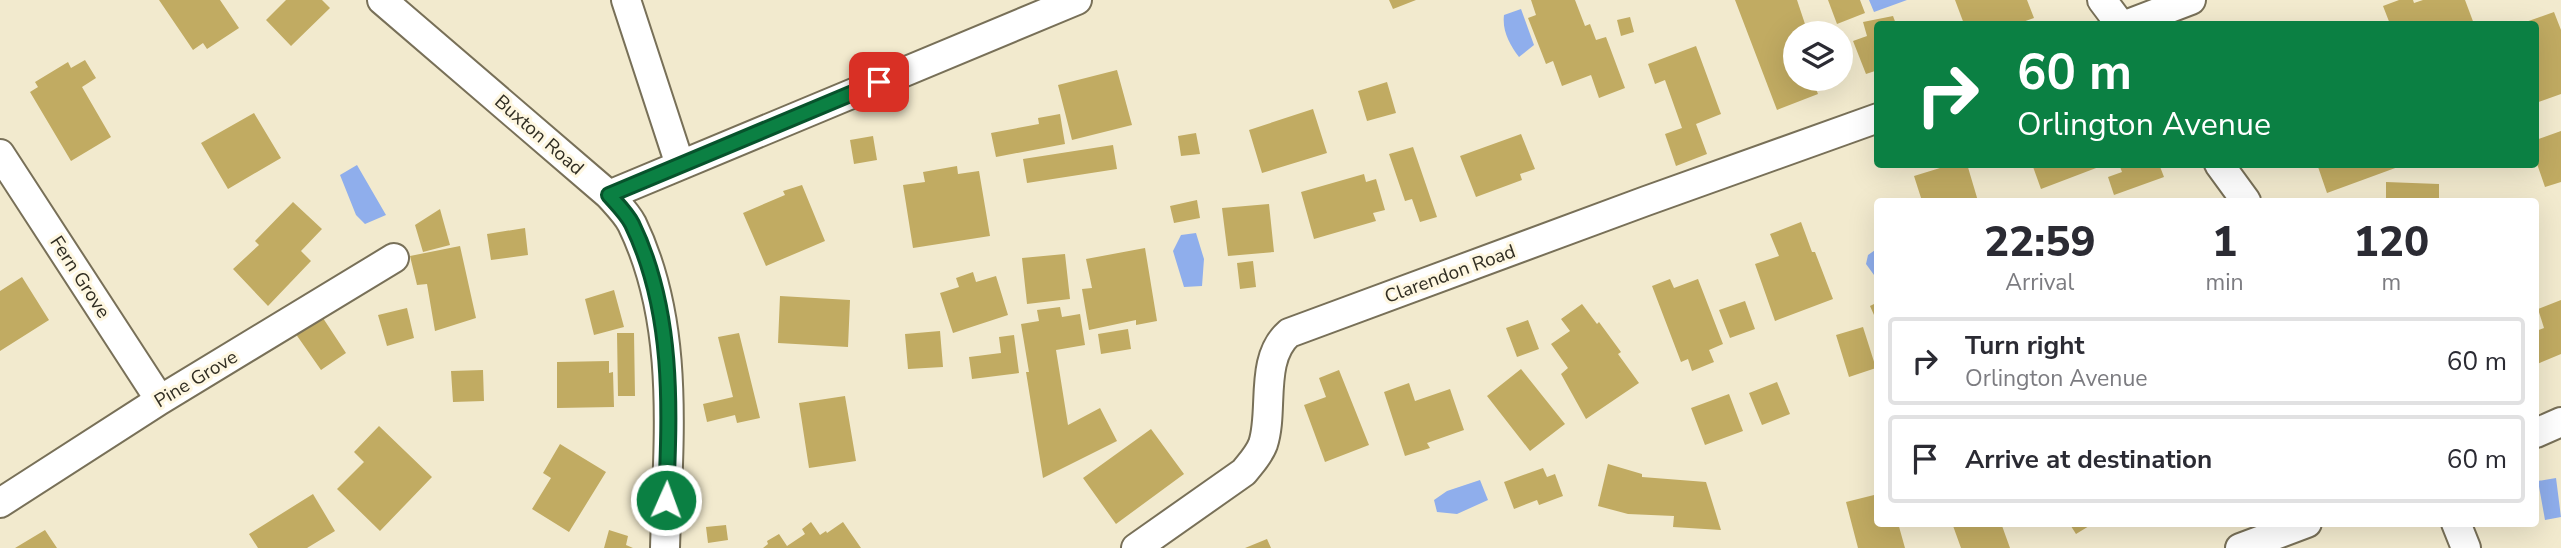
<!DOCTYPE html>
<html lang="en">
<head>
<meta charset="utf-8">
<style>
	body { margin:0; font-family:"Nunito Sans",sans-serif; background:#f2f2f3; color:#2b2b33; height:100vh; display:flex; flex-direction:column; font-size:26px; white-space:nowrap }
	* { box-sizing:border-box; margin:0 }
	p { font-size:23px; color:#7c7c81 }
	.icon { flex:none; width:38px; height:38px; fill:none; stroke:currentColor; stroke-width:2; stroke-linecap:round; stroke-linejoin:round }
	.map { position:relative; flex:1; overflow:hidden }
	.side { position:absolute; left:1874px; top:198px; width:665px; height:329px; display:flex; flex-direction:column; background:#fff; border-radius:7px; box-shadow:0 7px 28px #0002 }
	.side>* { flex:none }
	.banner { position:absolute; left:1874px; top:21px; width:665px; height:147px; border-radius:7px; box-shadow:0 7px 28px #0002; background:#0b8043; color:#fff; overflow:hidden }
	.fabs { position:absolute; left:1783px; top:21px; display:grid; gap:14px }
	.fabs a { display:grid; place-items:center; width:70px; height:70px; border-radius:50%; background:#fff; box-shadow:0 7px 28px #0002; font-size:35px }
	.pin { position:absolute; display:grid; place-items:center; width:60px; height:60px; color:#fff; margin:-30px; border-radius:14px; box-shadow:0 4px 10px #0006 }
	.me { position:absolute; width:77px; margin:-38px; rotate:2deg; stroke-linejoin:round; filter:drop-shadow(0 0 5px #0008) }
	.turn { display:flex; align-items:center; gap:24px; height:147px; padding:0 28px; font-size:32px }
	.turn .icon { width:91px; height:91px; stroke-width:2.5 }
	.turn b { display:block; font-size:49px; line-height:60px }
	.eta { display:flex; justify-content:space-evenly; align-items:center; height:119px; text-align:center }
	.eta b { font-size:42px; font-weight:800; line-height:49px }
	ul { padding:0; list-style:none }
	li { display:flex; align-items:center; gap:21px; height:88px; margin:0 14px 10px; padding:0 14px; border:4px solid #e1e1e2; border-radius:7px }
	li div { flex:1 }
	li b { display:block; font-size:26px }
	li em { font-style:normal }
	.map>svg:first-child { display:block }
</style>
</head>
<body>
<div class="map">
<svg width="2561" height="548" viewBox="0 0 2561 548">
	<rect width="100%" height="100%" fill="#f2eace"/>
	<path fill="#8faeec" d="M 1869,0 L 1907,0 L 1874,12 Z
		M 1521,9 L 1534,45 L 1519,57 C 1510,45 1502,31 1504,15 Z
		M 357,165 L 386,215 L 365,224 L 356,215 L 340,175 Z
		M 1196,233 L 1204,259 L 1202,286 L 1184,287 L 1173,251 L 1181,235 Z
		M 1878,248 L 1878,287 L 1875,285 L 1874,275 L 1866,264 L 1868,255 Z
		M 2556,478 L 2561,517 L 2545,520 L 2538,481 Z
		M 1480,480 L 1488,500 L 1457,514 L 1437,512 L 1434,500 L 1447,491 Z"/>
	<path fill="#c1ab62" d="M 159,0 L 220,0 L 239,28 L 207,49 L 203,43 L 193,50 Z
		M 286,0 L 322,0 L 330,8 L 291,46 L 266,20 Z
		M 1389,0 L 1416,0 L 1393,9 Z
		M 1531,0 L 1575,0 L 1585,26 L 1590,24 L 1596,40 L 1606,37 L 1625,88 L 1599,98 L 1591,75 L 1562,86 L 1553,61 L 1546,64 L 1528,18 L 1536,15 Z
		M 1735,0 L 1797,0 L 1808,33 L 1796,33 L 1796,79 L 1812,79 L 1818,94 L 1777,110 Z
		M 1828,0 L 1860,0 L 1865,13 L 1837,24 Z
		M 1955,0 L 2027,0 L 2034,18 L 2017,24 L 1964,24 Z
		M 2399,0 L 2413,0 L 2414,3 L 2423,0 L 2465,0 L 2474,24 L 2390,24 L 2383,6 Z
		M 2554,12 L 2561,30 L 2561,94 L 2536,103 L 2536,24 L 2520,24 Z
		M 1893,16 L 1896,24 L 1878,24 L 1878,70 L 1866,74 L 1853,41 L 1867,36 L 1863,22 Z
		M 1630,17 L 1634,32 L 1621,36 L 1617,20 Z
		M 1841,44 L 1848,62 L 1841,65 Z
		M 1696,46 L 1721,114 L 1696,124 L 1707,154 L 1676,166 L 1665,134 L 1682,128 L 1665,80 L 1655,84 L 1648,64 Z
		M 85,60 L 96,78 L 82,87 L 111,137 L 71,161 L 30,92 L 38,87 L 35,82 L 68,62 L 71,68 Z
		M 1117,70 L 1132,125 L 1072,140 L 1058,85 Z
		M 1387,82 L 1396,113 L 1367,121 L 1358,91 Z
		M 1313,109 L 1327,153 L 1262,173 L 1249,130 Z
		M 254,113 L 281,158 L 228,189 L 201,143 Z
		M 1060,114 L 1065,144 L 996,157 L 991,133 L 1039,124 L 1038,118 Z
		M 2561,131 L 2561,182 L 2545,187 L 2536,161 L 2536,140 Z
		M 1196,133 L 1200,154 L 1181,156 L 1178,136 Z
		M 1521,134 L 1535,169 L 1520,174 L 1522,180 L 1476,197 L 1460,156 Z
		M 873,136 L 877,160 L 854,164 L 850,140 Z
		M 1113,145 L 1117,169 L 1027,183 L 1023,159 Z
		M 1413,147 L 1437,217 L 1420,222 L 1412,199 L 1405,201 L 1389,154 Z
		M 1953,164 L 1967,164 L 1978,201 L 1922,201 L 1914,176 Z
		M 2032,164 L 2104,164 L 2104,165 L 2041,189 Z
		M 2119,164 L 2159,164 L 2164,177 L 2114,195 L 2108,177 L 2122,172 Z
		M 2317,164 L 2397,164 L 2398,167 L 2327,193 Z
		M 957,166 L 958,174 L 979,171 L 990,236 L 913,248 L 903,185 L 925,182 L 923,172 Z
		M 1364,174 L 1366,182 L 1376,179 L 1385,210 L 1373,213 L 1376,221 L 1314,239 L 1301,192 Z
		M 2386,182 L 2439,184 L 2439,201 L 2386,201 Z
		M 802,185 L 825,241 L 766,266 L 743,213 L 785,195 L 783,191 Z
		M 1197,200 L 1200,218 L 1174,223 L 1170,206 Z
		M 293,202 L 322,229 L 301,251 L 311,261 L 268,306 L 233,269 L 259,245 L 255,241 Z
		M 1269,204 L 1274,252 L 1228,256 L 1222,208 Z
		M 440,209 L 450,245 L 423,252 L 415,225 Z
		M 1801,222 L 1812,252 L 1815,252 L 1833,299 L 1775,321 L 1755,264 L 1779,256 L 1770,234 Z
		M 525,228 L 528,255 L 491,260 L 487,234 Z
		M 460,246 L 476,318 L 435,331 L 427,284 L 417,285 L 410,256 Z
		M 1145,248 L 1157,321 L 1136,325 L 1136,320 L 1089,330 L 1082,289 L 1092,288 L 1086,259 Z
		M 1065,254 L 1070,299 L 1027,304 L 1022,258 Z
		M 1253,261 L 1256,287 L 1240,289 L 1237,263 Z
		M 973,272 L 976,282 L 996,276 L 1008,315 L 953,333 L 940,293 L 959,287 L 956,278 Z
		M 22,277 L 49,320 L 0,351 L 0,291 Z
		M 1670,279 L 1674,288 L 1698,279 L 1723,344 L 1709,350 L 1714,362 L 1692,371 L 1688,359 L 1681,362 L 1652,286 Z
		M 614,290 L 624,327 L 594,335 L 585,299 Z
		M 780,296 L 850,300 L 848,347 L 778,343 Z
		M 2561,300 L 2561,354 L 2537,364 L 2536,331 L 2544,328 L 2538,309 Z
		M 1745,301 L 1755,329 L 1730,338 L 1719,310 Z
		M 1878,302 L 1878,324 L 1870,306 Z
		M 1582,304 L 1597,324 L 1599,322 L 1621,352 L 1618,354 L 1639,383 L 1586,419 L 1561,374 L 1568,368 L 1551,344 L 1570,331 L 1561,319 Z
		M 1060,307 L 1062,317 L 1080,314 L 1085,345 L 1056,350 L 1068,425 L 1100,408 L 1117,441 L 1043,478 L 1026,372 L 1029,372 L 1021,324 L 1039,321 L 1037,310 Z
		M 407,308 L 414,338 L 387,346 L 378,315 Z
		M 319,312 L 346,353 L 321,370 L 293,330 Z
		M 1528,320 L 1539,349 L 1517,357 L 1506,328 Z
		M 1863,327 L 1876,368 L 1849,377 L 1836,335 Z
		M 1128,329 L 1131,349 L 1101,354 L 1098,334 Z
		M 940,331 L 943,367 L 908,369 L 905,334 Z
		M 617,333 L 634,333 L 635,396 L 618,396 Z
		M 739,333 L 760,418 L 737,423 L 735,415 L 707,422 L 703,404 L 733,397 L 718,337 Z
		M 1014,335 L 1019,373 L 972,379 L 969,357 L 1001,353 L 999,337 Z
		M 609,361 L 609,373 L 613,372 L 614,407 L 557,408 L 557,362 Z
		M 1521,369 L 1565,424 L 1530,451 L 1487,396 Z
		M 483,370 L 484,401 L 453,402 L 451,371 Z
		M 1339,370 L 1369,445 L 1325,462 L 1304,405 L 1326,397 L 1319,378 Z
		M 1777,382 L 1790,414 L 1762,425 L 1749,393 Z
		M 1409,383 L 1415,401 L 1450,389 L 1464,430 L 1427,443 L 1430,448 L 1405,456 L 1384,392 Z
		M 1729,394 L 1743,431 L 1705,445 L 1691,408 Z
		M 845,396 L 856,461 L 809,468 L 799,403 Z
		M 379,426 L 432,477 L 380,531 L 337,489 L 364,462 L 354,452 Z
		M 1151,429 L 1184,474 L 1116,524 L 1083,478 Z
		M 560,444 L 606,472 L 569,532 L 532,509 L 551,478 L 543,473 Z
		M 1608,464 L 1642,474 L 1642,477 L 1706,482 L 1721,530 L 1673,527 L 1674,516 L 1628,514 L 1598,506 Z
		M 1543,468 L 1547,477 L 1555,474 L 1563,496 L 1539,505 L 1537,500 L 1514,509 L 1504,482 Z
		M 313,494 L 335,531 L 307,548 L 258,548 L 249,534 Z
		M 1878,494 L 1878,523 L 1898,523 L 1905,548 L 1858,548 L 1846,502 Z
		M 811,522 L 820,535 L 826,531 L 827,533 L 843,522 L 861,548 L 763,548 L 768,544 L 767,541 L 779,534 L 787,546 L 805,534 L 802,529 Z
		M 1952,523 L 2001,523 L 2010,548 L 1961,548 Z
		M 2069,523 L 2094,523 L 2076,534 Z
		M 726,525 L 728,540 L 708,543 L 706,527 Z
		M 45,530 L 57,548 L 15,548 Z
		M 609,530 L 628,536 L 626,545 L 633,548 L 604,548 Z
		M 1267,539 L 1271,548 L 1245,548 Z"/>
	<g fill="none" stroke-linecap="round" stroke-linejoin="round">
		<g stroke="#787058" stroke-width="32">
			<path id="minor" d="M 382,0 L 609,195 C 617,204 627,214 632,224 C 681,325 668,440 665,548
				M 626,0 L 680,165
				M 2102,0 L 2120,24
				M 2128,24 L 2191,0
				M 0,154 L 160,400
				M 2219,164 L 2246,201
				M 609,195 L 1077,0
				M 2536,433 L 2561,422
				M 0,503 L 160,400 L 394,258
				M 2456,523 L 2466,548
				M 1136,548 L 1244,472 C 1251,463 1259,455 1263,444 C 1274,411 1259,359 1289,333 L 1646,201 L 1878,118
				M 2240,548 L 2307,523"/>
		</g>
		<use href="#minor" stroke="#fff" stroke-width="28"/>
	</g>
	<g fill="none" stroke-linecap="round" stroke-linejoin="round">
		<g stroke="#07532c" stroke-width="18">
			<path id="route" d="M 666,500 C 670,407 674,311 632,224 C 627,214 617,204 609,195 L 879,82"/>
		</g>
		<use href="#route" stroke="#0b8043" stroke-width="12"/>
	</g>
	<g text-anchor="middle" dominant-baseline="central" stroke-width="6" stroke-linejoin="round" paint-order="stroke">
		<g font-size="19" fill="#302d22" stroke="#fef7e1">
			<text transform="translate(539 135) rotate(41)">Buxton Road</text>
			<text transform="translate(1450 274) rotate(-20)">Clarendon Road</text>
			<text transform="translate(80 277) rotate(57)">Fern Grove</text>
			<text transform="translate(196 379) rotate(-31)">Pine Grove</text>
		</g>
	</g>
</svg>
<div class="fabs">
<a><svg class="icon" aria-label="layers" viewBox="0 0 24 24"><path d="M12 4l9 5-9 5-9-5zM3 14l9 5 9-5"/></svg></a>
</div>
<div class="pin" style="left:879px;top:82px;background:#d93025"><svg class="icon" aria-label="arrive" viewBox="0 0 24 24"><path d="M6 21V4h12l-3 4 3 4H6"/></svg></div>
<svg class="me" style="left:666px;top:500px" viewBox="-20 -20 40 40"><circle r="17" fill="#0b8043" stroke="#fff" stroke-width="3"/><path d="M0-11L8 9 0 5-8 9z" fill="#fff"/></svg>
<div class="banner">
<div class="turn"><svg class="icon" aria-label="right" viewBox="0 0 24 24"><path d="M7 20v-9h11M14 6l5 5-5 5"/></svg><div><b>60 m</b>Orlington Avenue</div></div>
</div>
<section class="side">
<div class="eta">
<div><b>22:59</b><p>Arrival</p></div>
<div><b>1</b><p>min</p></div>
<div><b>120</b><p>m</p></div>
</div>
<ul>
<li><svg class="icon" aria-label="right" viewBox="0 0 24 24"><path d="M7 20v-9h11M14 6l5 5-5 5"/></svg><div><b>Turn right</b><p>Orlington Avenue</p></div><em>60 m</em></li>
<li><svg class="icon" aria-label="arrive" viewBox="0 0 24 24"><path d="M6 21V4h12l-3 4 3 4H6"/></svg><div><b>Arrive at destination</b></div><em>60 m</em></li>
</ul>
</section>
</div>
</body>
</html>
